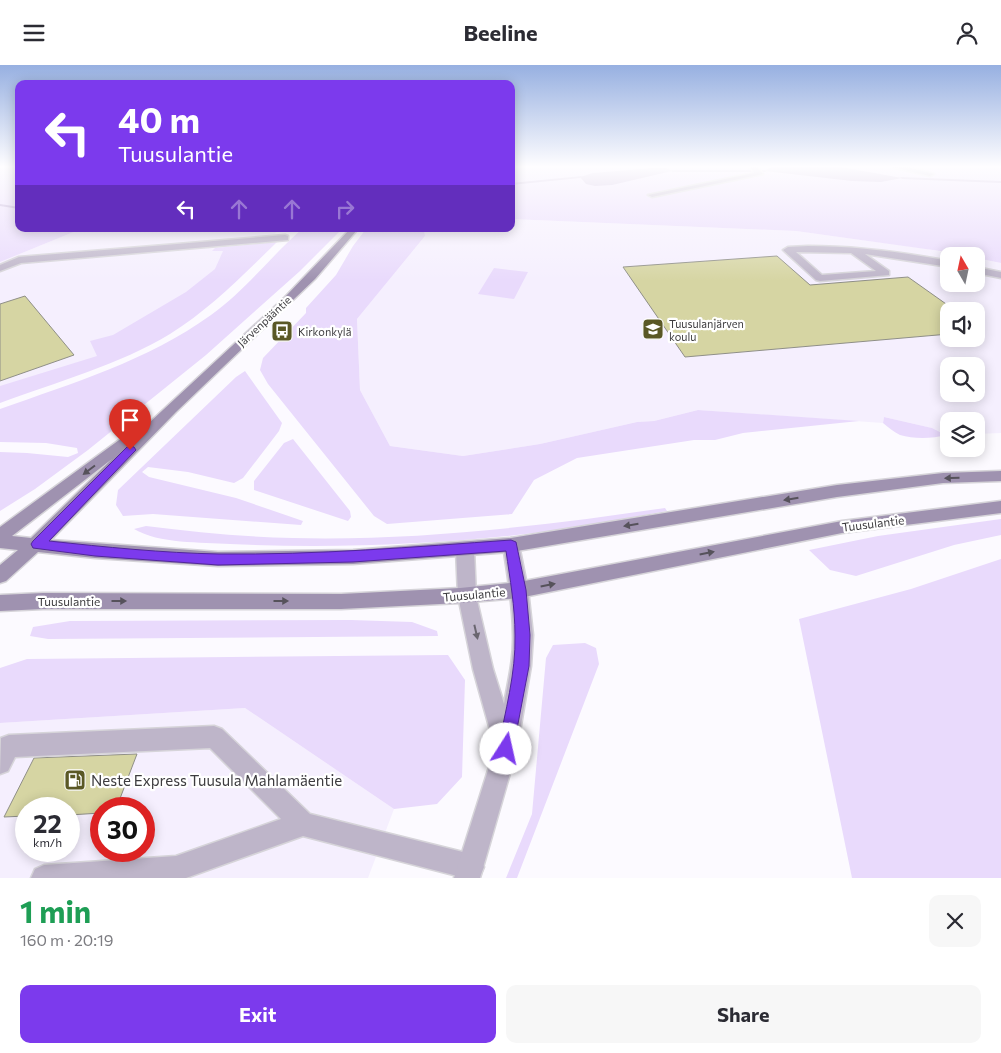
<!DOCTYPE html>
<html lang="en">
<head>
<meta charset="utf-8">
<style>
	body { margin:0; font-family:Commissioner,sans-serif; background:#f7f7f7; color:#2b2b33; height:100vh; display:flex; flex-direction:column; font-size:19px; white-space:nowrap }
	* { box-sizing:border-box; margin:0 }
	p { font-size:16px; color:#7c7c81 }
	.icon { flex:none; width:28px; height:28px; fill:none; stroke:currentColor; stroke-width:2; stroke-linecap:round; stroke-linejoin:round }
	.map { position:relative; height:813px; overflow:hidden }
	.drawer { display:flex; flex-direction:column; background:#fff; flex:1 }
	.drawer>* { flex:none }
	.top-card { position:absolute; left:15px; top:15px; width:500px; height:152px; border-radius:10px; box-shadow:0 2px 12px #0003; background:#7c3aed; color:#fff; overflow:hidden }
	.needle { width:32px; rotate:351deg }
	.tools { position:absolute; left:940px; top:182px; display:grid; gap:10px }
	.tools a { display:grid; place-items:center; width:45px; height:45px; border-radius:10px; background:#fff; box-shadow:0 2px 12px #0003; font-size:25px }
	.speed { position:absolute; left:15px; top:732px; display:flex; gap:10px; font-size:25px; font-weight:700; text-align:center }
	.speed>* { display:grid; place-content:center; width:65px; height:65px; border-radius:50%; background:#fff; box-shadow:0 2px 12px #0003; line-height:1 }
	.speed small { font-size:12px; font-weight:400 }
	.speed .limit { border:8px solid #d22; background:#fff; color:#111 }
	.pin { position:absolute; display:grid; place-items:center; width:42px; height:42px; color:#fff; margin:-51px -21px; border-radius:50% 50% 50% 0; rotate:-45deg; box-shadow:0 0 5px #0007 }
	.pin .icon { rotate:45deg }
	.me { position:absolute; width:55px; margin:-28px; rotate:10deg; stroke-linejoin:round; filter:drop-shadow(0 0 4px #0008) }
	.turn { display:flex; align-items:center; gap:18px; height:105px; padding:0 20px; font-size:22px }
	.turn .icon { width:65px; height:65px; stroke-width:2.5 }
	.turn b { display:block; font-size:35px; line-height:42px }
	.lanes { display:flex; align-items:center; height:48px; padding:0 20px; background:#0003; justify-content:center; gap:25px; direction:ltr }
	.lanes .off { opacity:.35 }
	.round { display:grid; place-items:center; flex:none; width:52px; height:52px; border-radius:10px; background:#f7f7f7 }
	.head { display:flex; align-items:center; justify-content:space-between; height:85px; padding:0 20px }
	h1 { font-size:30px; font-weight:700; line-height:38px; color:#1e9e55 }
	.action { display:flex; gap:10px; margin-top:auto; padding:10px 20px }
	.action a { flex:1; height:58px; border-radius:10px; background:#7c3aed; color:#fff; font-size:20px; font-weight:700; line-height:58px; text-align:center }
	.action a+a { background:#f7f7f7; color:#2b2b33 }
	header { display:flex; justify-content:space-between; align-items:center; height:65px; padding:0 20px; background:#fff; font-size:22px; font-weight:700 }
	.map>svg:first-child { display:block }
</style>
</head>
<body>
<header><svg class="icon" aria-label="menu" viewBox="0 0 24 24"><path d="M4 6h16M4 12h16M4 18h16"/></svg>Beeline<svg class="icon" aria-label="person" viewBox="0 0 24 24"><circle cx="12" cy="8" r="4"/><path d="M4 21q1-7 8-7t8 7"/></svg></header>
<div class="map">
<svg width="1001" height="813" viewBox="0 0 1001 813">
	<rect width="100%" height="100%" fill="#fcfaff"/>
	<path fill="#f5effe" fill-rule="evenodd" d="M 511,154 L 796,166 L 921,183 L 966,191 L 949,191 L 949,219 L 976,219 L 976,193 L 1001,198 L 1001,368 L 976,369 L 976,356 L 949,356 L 949,370 L 946,370 L 932,363 L 884,352 L 883,358 L 698,345 L 654,356 L 637,357 L 540,379 L 463,391 L 390,381 L 360,325 L 357,254 L 425,171 L 424,164 L 511,164 ZM 949,246 L 976,246 L 976,274 L 949,274 ZM 949,301 L 976,301 L 976,329 L 949,329 Z
		M 81,164 L 280,164 L 182,252 L 93,301 L 0,331 L 0,197 Z
		M 245,643 L 394,744 L 368,813 L 0,813 L 0,658 ZM 26,744 L 69,744 L 69,786 L 26,786 ZM 101,744 L 144,744 L 144,786 L 101,786 Z"/>
	<path fill="#e9dafc" d="M 0,102 L 19,102 L 19,164 L 81,164 L 0,197 Z
		M 511,102 L 1001,102 L 1001,198 L 976,193 L 976,191 L 796,166 L 511,154 Z
		M 302,164 L 342,164 L 300,206 L 206,290 L 88,385 L 35,424 L 0,446 L 0,387 L 27,388 L 68,392 L 78,388 L 77,383 L 46,378 L 0,377 L 0,344 C 73,318 147,296 211,250 C 245,226 271,191 302,164 Z
		M 366,164 L 424,164 L 425,171 L 357,254 L 360,325 L 390,381 L 463,391 L 540,379 L 637,357 L 654,356 L 698,345 L 859,356 L 743,368 L 715,375 L 694,375 L 577,393 L 534,415 L 512,449 L 387,459 L 374,451 L 268,319 L 260,305 L 263,293 L 306,248 L 306,243 L 336,210 L 353,181 Z
		M 277,177 C 243,210 210,244 170,269 C 121,299 54,318 0,338 L 0,321 L 97,291 L 90,276 L 113,270 L 186,227 L 215,204 L 223,186 L 212,186 L 215,183 Z
		M 494,203 L 528,207 L 514,234 L 478,229 Z
		M 245,306 L 282,358 L 279,366 L 243,413 L 234,418 L 188,407 L 148,402 L 142,407 L 149,412 L 236,433 L 303,456 L 301,460 L 153,449 L 123,451 L 116,440 L 118,425 L 236,312 Z
		M 884,352 L 932,363 L 946,370 C 932,374 913,374 900,370 C 894,367 888,362 883,358 Z
		M 293,374 L 350,446 L 351,452 L 348,456 L 254,425 L 254,416 L 284,378 Z
		M 665,443 L 667,446 C 632,452 595,460 559,465 C 451,479 340,484 230,479 C 201,477 159,479 134,464 L 146,461 C 195,467 243,472 293,473 C 417,476 542,461 665,443 Z
		M 1001,454 L 1001,470 L 954,480 L 856,511 L 830,505 L 809,485 L 878,471 Z
		M 1001,494 L 1001,813 L 852,813 L 799,554 L 911,524 Z
		M 351,555 L 412,557 L 437,566 L 438,571 L 48,574 L 30,571 L 33,562 L 70,556 Z
		M 585,578 L 596,583 L 599,599 L 517,813 L 506,813 L 532,749 L 546,593 L 553,580 Z
		M 448,590 L 465,615 L 462,712 L 437,739 L 394,744 L 245,643 L 0,658 L 0,603 L 27,594 Z"/>
	<path fill="#beaad6" d="M 771,102 L 841,102 L 902,113 L 881,117 L 852,116 L 765,106 Z
		M 652,103 L 666,103 L 672,106 L 612,120 L 595,121 L 586,119 L 580,112 L 593,108 Z"/>
	<g fill="none" stroke-linecap="round" stroke-linejoin="round">
		<path fill="#beaad6" fill-rule="evenodd" d="M 671,105 L 765,105 L 767,106 L 765,107 L 672,107 Z
			M 582,111 L 580,113 L 511,120 L 511,118 Z
			M 900,112 L 1001,116 L 1001,118 L 902,114 Z
			M 0,139 L 19,142 L 19,144 L 0,141 Z"/>
	</g>
	<path fill="#d6d5a3" stroke="#8f8f87" d="M 777,191 L 810,220 L 908,212 L 956,246 L 949,246 L 949,269 L 685,292 L 623,202 Z
		M 25,231 L 74,290 L 0,316 L 0,239 Z
		M 137,689 L 116,744 L 101,744 L 101,748 L 69,750 L 69,744 L 26,744 L 26,751 L 4,752 L 34,693 Z"/>
	<g fill="none" stroke-linecap="round" stroke-linejoin="round">
		<g stroke="#d6d4d9" stroke-width="3">
			<path id="lane" d="M 750,102 L 757,102 L 763,109 L 652,132 L 648,130 L 754,108 Z
				M 892,102 L 908,102 L 934,109 L 930,111 Z
				M 285,170 L 288,171 L 288,175 L 21,198 L 0,206 L 0,200 L 19,192 Z
				M 808,181 C 856,181 902,187 949,196 L 949,202 L 865,189 L 889,206 L 889,210 L 820,216 L 816,215 L 783,185 L 788,182 ZM 796,187 L 851,188 L 876,206 L 822,210 Z
				M 976,202 L 1001,207 L 1001,213 L 976,208 Z
				M 214,661 L 222,664 L 310,749 L 471,789 L 480,793 L 484,802 L 480,811 L 465,813 L 303,771 L 186,813 L 31,813 L 35,804 L 44,800 L 176,791 L 281,754 L 210,683 L 15,692 L 8,706 L 0,709 L 1,673 L 9,670 Z"/>
		</g>
		<g stroke="#d6d4d9" stroke-width="3">
			<path id="street" d="M 511,473 L 517,475 L 519,480 L 528,525 L 533,570 L 531,601 L 517,684 L 480,813 L 454,813 L 495,683 L 473,604 L 458,531 L 456,485 L 459,480 L 465,478 L 471,480 L 474,485 L 476,531 L 493,604 L 504,639 C 508,616 514,593 513,569 C 513,539 507,509 503,480 L 505,475 Z"/>
		</g>
		<g stroke="#d6d4d9" stroke-width="3">
			<path id="secondary" d="M 350,164 L 358,164 L 315,214 L 176,347 L 51,475 L 218,487 L 353,485 L 511,473 L 837,420 L 943,408 L 1001,406 L 1001,416 L 943,418 L 837,432 L 511,487 L 353,499 L 218,501 L 95,493 L 38,487 L 6,516 L 0,518 L 0,500 L 18,485 L 0,483 L 0,462 L 126,370 L 131,368 L 136,370 L 285,232 ZM 112,394 L 31,473 L 12,471 Z
				M 1001,436 L 1001,448 L 842,468 L 519,533 L 460,538 L 341,544 L 43,544 L 0,546 L 0,530 L 43,528 L 341,529 L 460,523 L 519,517 L 842,456 Z"/>
		</g>
		<use href="#lane" fill="#beb5c9" fill-rule="evenodd"/>
		<use href="#street" fill="#beb5c9" fill-rule="evenodd"/>
		<use href="#secondary" fill="#9f92b0" fill-rule="evenodd"/>
	</g>
	<defs><path id="oneway-solid" d="M-6-.8H1V-3.2L6.5 0L1 3.2V.8H-6Z" transform="scale(1.25)"/></defs>
	<g fill="#56525b">
		<use href="#oneway-solid" transform="translate(89 405) rotate(143)"/>
		<use href="#oneway-solid" transform="translate(952 413) rotate(178)"/>
		<use href="#oneway-solid" transform="translate(791 434) rotate(171)"/>
		<use href="#oneway-solid" transform="translate(631 460) rotate(171)"/>
		<use href="#oneway-solid" transform="translate(707 488) rotate(-11)"/>
		<use href="#oneway-solid" transform="translate(548 520) rotate(-11)"/>
		<use href="#oneway-solid" transform="translate(119 536)"/>
		<use href="#oneway-solid" transform="translate(281 536)"/>
	</g>
	<use fill="#6a666f" href="#oneway-solid" transform="translate(476 567) rotate(77)"/>
	<linearGradient id="sky" x2="0" y2="1"><stop stop-color="#97b0e1"/><stop offset="0.47" stop-color="#fefdff"/><stop offset="1" stop-color="#fefdff" stop-opacity="0"/></linearGradient>
	<rect width="1001" height="216" fill="url(#sky)"/>
	<path fill="#7c3aed" stroke="#51269a" d="M 130,381 L 134,382 L 136,385 L 134,387 L 49,476 C 105,482 163,488 219,489 C 317,490 414,482 511,475 L 516,477 L 526,525 L 530,570 L 529,601 L 512,690 L 506,692 L 500,690 L 498,684 C 505,647 516,608 515,570 C 515,542 510,514 506,486 L 353,497 L 218,500 L 95,491 L 33,483 L 31,479 L 33,476 L 127,382 Z"/>
	<defs>
		<g id="school-square" transform="scale(1.125)"><rect x="-9" y="-9" width="18" height="18" rx="4" fill="#5a5825" stroke="#fff"/><path d="M0-5L7-2L0 1L-7-2ZM-4 1L0 2.5L4 1V4Q0 6-4 4Z" fill="#fff"/></g>
		<g id="bus-square" transform="scale(1.125)"><rect x="-9" y="-9" width="18" height="18" rx="4" fill="#5a5825" stroke="#fff"/><path d="M-5-6H5V4H4V6H2V4H-2V6H-4V4H-5ZM-3.5-4V0h7V-4ZM-3.5 1.2v1.5H-2V1.2ZM2 1.2v1.5H3.5V1.2Z" fill="#fff"/></g>
		<g id="fuel-square" transform="scale(1.125)"><rect x="-9" y="-9" width="18" height="18" rx="4" fill="#5a5825" stroke="#fff"/><path d="M-5.5-6h7V0h2V4h1.3V-2.5L3-4.5l.8-.8L6-3V5H2.5V1h-1V6h-7ZM-4.2-4.7v3.2H.2V-4.7Z" fill="#fff"/></g>
	</defs>
	<g fill-rule="evenodd">
		<use href="#school-square" x="653" y="264"/>
		<use href="#bus-square" x="282" y="266"/>
		<use href="#fuel-square" x="75" y="715"/>
	</g>
	<g text-anchor="middle" dominant-baseline="central" stroke-width="4.5" stroke-linejoin="round" paint-order="stroke">
		<g font-size="11" fill="#3d3c3f" stroke="#fff">
			<text transform="translate(264 256) rotate(-43)">Järvenpääntie</text>
		</g>
		<g font-size="11" fill="#3d3c3f" stroke="#fff" text-anchor="start">
			<text x="669" y="258">Tuusulanjärven<tspan x="669" dy="13">koulu</tspan></text>
			<text x="298" y="266">Kirkonkylä</text>
		</g>
		<g font-size="12" fill="#3d3c3f" stroke="#fff">
			<text transform="translate(873 458) rotate(-7)">Tuusulantie</text>
			<text transform="translate(474 529) rotate(-5)">Tuusulantie</text>
			<text x="69" y="536">Tuusulantie</text>
		</g>
		<g font-size="15" fill="#3d3c3f" stroke="#fff" text-anchor="start">
			<text x="91" y="715">Neste Express Tuusula Mahlamäentie</text>
		</g>
	</g>
</svg>
<div class="tools">
<a><svg class="needle" viewBox="-14 -14 28 28"><path d="M0-13l5 13h-10z" fill="#e53935"/><path d="M0 13l5-13h-10z" fill="#7c7c81"/></svg></a>
<a><svg class="icon" aria-label="sound" viewBox="0 0 24 24"><path d="M4 9h4l5-4v14l-5-4H4zM17 9q2 3 0 6"/></svg></a>
<a><svg class="icon" aria-label="search" viewBox="0 0 24 24"><circle cx="10" cy="10" r="6"/><path d="M15 15l6 6"/></svg></a>
<a><svg class="icon" aria-label="layers" viewBox="0 0 24 24"><path d="M12 4l9 5-9 5-9-5zM3 14l9 5 9-5"/></svg></a>
</div>
<div class="speed"><div>22<small>km/h</small></div><div class="limit">30</div></div>
<div class="pin" style="left:130px;top:385px;background:#d93025"><svg class="icon" aria-label="arrive" viewBox="0 0 24 24"><path d="M6 21V4h12l-3 4 3 4H6"/></svg></div>
<svg class="me" style="left:506px;top:684px" viewBox="-20 -20 40 40"><circle r="19" fill="#fff"/><path d="M0-13L10 11 0 6-10 11z" fill="#7c3aed"/></svg>
<div class="top-card">
<div class="turn"><svg class="icon" aria-label="left" viewBox="0 0 24 24"><path d="M17 20v-9H6M10 6l-5 5 5 5"/></svg><div><b>40 m</b>Tuusulantie</div></div>
<div class="lanes"><svg class="icon" aria-label="left" viewBox="0 0 24 24"><path d="M17 20v-9H6M10 6l-5 5 5 5"/></svg><svg class="icon off" aria-label="ahead" viewBox="0 0 24 24"><path d="M12 20V5M6 11l6-6 6 6"/></svg><svg class="icon off" aria-label="ahead" viewBox="0 0 24 24"><path d="M12 20V5M6 11l6-6 6 6"/></svg><svg class="icon off" aria-label="right" viewBox="0 0 24 24"><path d="M7 20v-9h11M14 6l5 5-5 5"/></svg></div>
</div>
</div>
<section class="drawer">
<div class="head"><div><h1>1 min</h1><p>160 m · 20:19</p></div><a class="round"><svg class="icon" aria-label="close" viewBox="0 0 24 24"><path d="M6 6l12 12M18 6L6 18"/></svg></a></div>
<div class="action"><a>Exit</a><a>Share</a></div>
</section>
</body>
</html>
